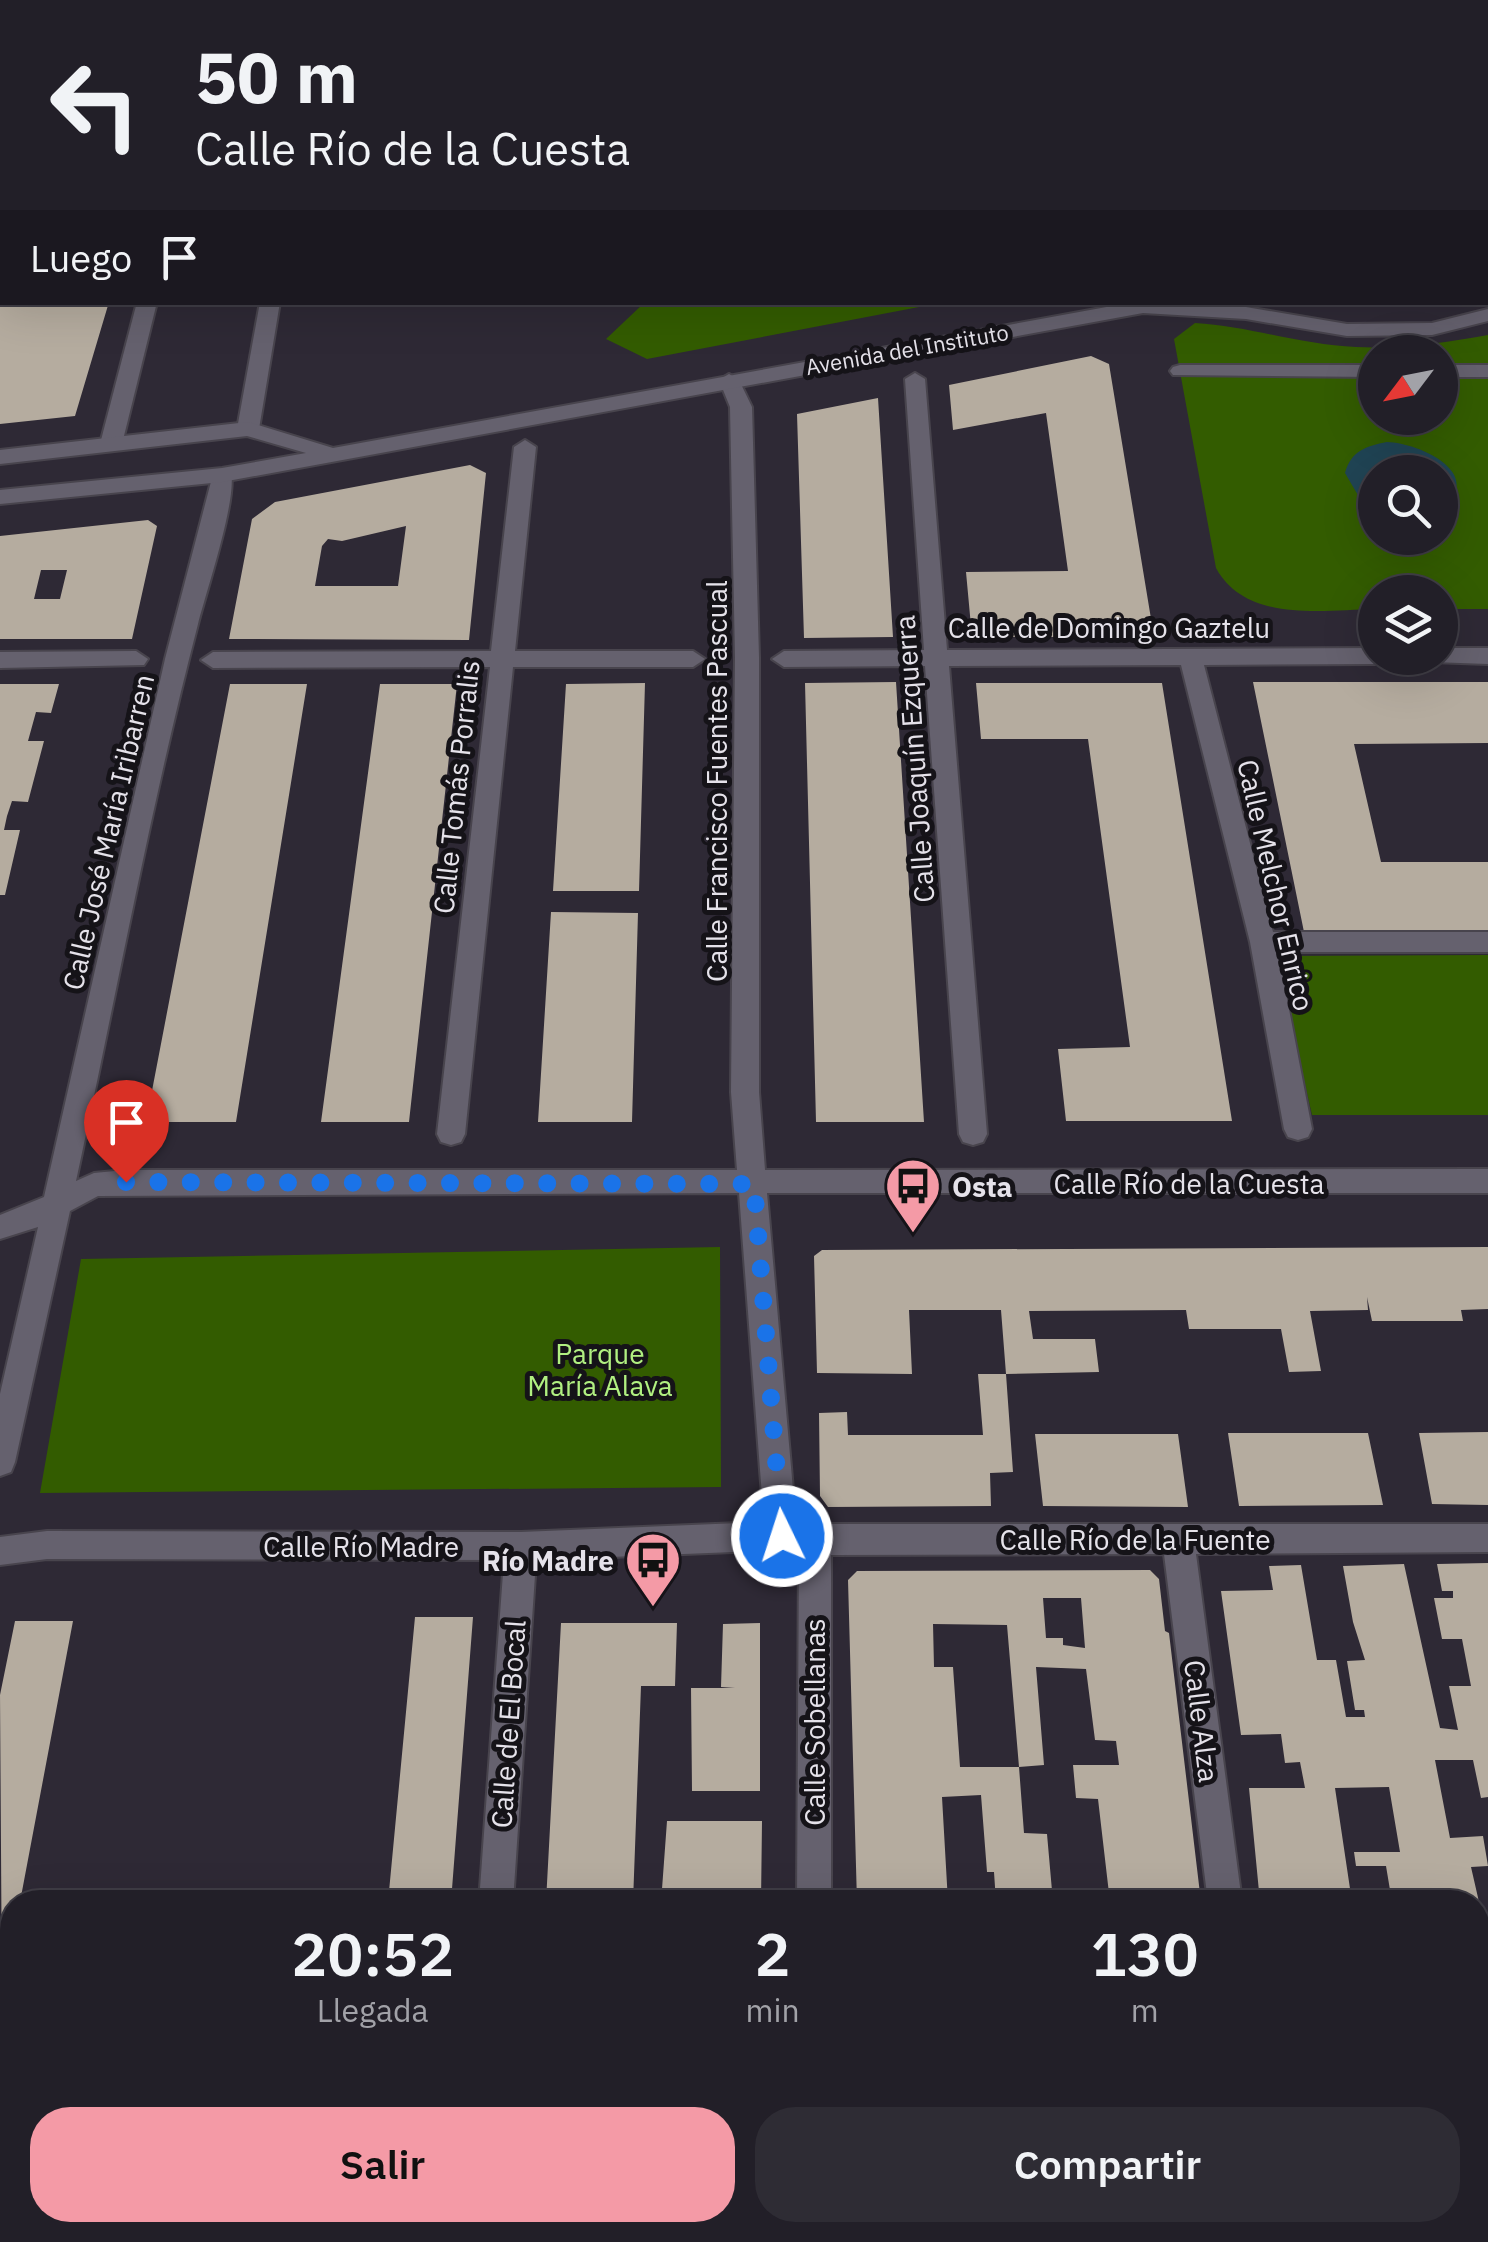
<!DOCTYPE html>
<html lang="es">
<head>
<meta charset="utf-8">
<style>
	body { margin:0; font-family:"IBM Plex Sans",sans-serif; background:#2e2c34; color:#f1f3f6; height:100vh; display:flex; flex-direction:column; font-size:38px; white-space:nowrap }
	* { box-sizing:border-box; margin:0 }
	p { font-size:32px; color:#a2a2a8 }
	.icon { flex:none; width:55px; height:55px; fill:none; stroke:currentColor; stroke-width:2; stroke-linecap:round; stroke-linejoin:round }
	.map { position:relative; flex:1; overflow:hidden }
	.sheet { position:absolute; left:0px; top:1890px; width:1490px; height:352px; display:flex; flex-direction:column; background:#221f28; border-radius:40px 40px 0 0; box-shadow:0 10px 40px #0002,0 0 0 2px #3f3d45 }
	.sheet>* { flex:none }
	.hud { position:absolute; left:0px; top:0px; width:1490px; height:305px; box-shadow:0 10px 40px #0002,0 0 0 2px #3f3d45; background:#221f28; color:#f1f3f6; overflow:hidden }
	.needle { width:65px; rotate:238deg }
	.fabs { position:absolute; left:1358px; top:335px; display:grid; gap:20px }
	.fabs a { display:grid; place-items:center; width:100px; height:100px; border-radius:50%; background:#221f28; box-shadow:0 10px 40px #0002,0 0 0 2px #3f3d45; font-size:50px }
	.pin { position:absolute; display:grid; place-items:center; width:85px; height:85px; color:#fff; margin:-102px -42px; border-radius:50% 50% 50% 0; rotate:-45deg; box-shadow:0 0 10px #0007 }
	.pin .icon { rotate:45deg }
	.me { position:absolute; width:110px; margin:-55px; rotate:356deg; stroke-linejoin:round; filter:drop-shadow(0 0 8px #0008) }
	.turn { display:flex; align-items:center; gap:35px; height:210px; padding:0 30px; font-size:45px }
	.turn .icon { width:130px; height:130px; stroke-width:2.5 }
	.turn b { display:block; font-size:70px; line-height:85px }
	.then { display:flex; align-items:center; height:95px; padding:0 30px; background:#0003; gap:20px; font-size:38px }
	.eta { display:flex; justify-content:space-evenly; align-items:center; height:170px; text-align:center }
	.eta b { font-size:60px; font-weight:600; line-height:70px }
	.action { display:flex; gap:20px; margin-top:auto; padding:20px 30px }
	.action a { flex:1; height:115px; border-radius:40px; background:#f49aa6; color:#111; font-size:40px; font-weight:600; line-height:115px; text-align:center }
	.action a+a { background:#2e2c34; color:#f1f3f6 }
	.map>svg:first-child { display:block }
</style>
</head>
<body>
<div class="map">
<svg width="1488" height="2242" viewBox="0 0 1488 2242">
	<rect width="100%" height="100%" fill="#2e2935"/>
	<path fill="#335c00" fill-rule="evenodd" d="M 932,0 L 1488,0 L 1488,269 L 1488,2 L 925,2 Z
		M 644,303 L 644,302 L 940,303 L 647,359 L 606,339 Z
		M 1195,323 C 1249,326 1302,345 1356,347 C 1400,349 1445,343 1488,335 L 1488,609 L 1440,609 L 1440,592 L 1375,592 L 1375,609 C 1322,610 1246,623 1216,568 L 1174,339 ZM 1375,352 L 1440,352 L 1440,418 L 1375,418 ZM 1375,472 L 1440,472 L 1440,538 L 1375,538 Z
		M 1488,955 L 1488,1115 L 1312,1115 L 1276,956 Z
		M 720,1247 L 721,1487 L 40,1493 L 81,1259 Z"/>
	<path fill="#204454" d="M 1387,442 C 1421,443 1488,475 1440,510 L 1440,472 L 1375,472 L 1375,506 L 1359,497 L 1345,473 C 1351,451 1366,446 1387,442 Z"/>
	<path fill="#b5ac9f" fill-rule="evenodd" d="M 0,302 L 109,302 L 75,416 L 0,424 Z
		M 1091,356 L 1109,364 L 1154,637 L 972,637 L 966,572 L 1068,571 L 1046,413 L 953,430 L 949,385 Z
		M 878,398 L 893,637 L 804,638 L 797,414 Z
		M 470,465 L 486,473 L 469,640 L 229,639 L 252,519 L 275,502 ZM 406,526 L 398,586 L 315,586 L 322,546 L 328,539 L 342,541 Z
		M 148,520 L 157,526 L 132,639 L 0,639 L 0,536 ZM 41,570 L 67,570 L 60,599 L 34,599 Z
		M 896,682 L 924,1122 L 816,1122 L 805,683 Z
		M 1253,682 L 1488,682 L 1488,743 L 1354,744 L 1381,862 L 1488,862 L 1488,933 L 1304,932 Z
		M 645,683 L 639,891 L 553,891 L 566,684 Z
		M 976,683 L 1162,683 L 1232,1121 L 1066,1121 L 1058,1049 L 1130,1047 L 1088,739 L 981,739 Z
		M 0,684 L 59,684 L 51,713 L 36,712 L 28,741 L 44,741 L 28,802 L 12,801 L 7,816 L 4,830 L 20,830 L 5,895 L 0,895 Z
		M 230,684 L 307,684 L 236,1122 L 146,1122 Z
		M 380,684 L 457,684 L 409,1122 L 321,1122 Z
		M 551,912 L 638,913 L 632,1122 L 538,1122 Z
		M 1488,1247 L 1488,1309 L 1461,1310 L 1463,1321 L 1372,1321 L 1367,1297 L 1368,1310 L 1310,1311 L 1321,1371 L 1289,1372 L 1281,1329 L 1189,1329 L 1186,1310 L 1029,1311 L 1033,1339 L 1095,1339 L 1099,1372 L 1006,1374 L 1001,1310 L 909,1310 L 912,1374 L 817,1373 L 814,1256 L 822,1250 Z
		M 978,1374 L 1006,1374 L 1013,1472 L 990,1473 L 991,1506 L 828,1507 L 820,1496 L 819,1413 L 847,1412 L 848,1435 L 983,1435 Z
		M 1488,1432 L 1488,1505 L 1432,1504 L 1419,1433 Z
		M 1228,1433 L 1368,1433 L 1383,1505 L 1239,1506 Z
		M 1035,1434 L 1178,1434 L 1188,1507 L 1043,1506 Z
		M 1488,1563 L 1488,1797 L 1481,1798 L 1473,1760 L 1435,1760 L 1450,1838 L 1483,1836 L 1488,1866 L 1471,1867 L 1479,1902 L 1392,1902 L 1386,1866 L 1356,1866 L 1354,1852 L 1400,1852 L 1389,1787 L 1335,1788 L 1352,1902 L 1260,1902 L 1249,1788 L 1305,1788 L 1300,1762 L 1285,1763 L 1281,1734 L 1241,1735 L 1221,1591 L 1273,1590 L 1269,1566 L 1301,1565 L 1317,1660 L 1336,1660 L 1346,1717 L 1365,1717 L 1364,1710 L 1355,1710 L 1347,1661 L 1365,1660 L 1353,1622 L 1343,1566 L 1404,1564 L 1440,1728 L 1458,1730 L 1449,1686 L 1471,1686 L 1462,1639 L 1442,1639 L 1434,1598 L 1453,1598 L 1453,1591 L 1442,1591 L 1437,1564 Z
		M 1150,1570 L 1159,1579 L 1165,1631 L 1169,1633 L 1201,1902 L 1110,1902 L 1098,1799 L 1076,1798 L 1073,1765 L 1119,1765 L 1116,1741 L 1095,1740 L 1086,1669 L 1036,1667 L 1044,1765 L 1019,1767 L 1007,1625 L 933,1624 L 934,1667 L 953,1667 L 960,1767 L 1019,1767 L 1024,1833 L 1047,1834 L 1053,1902 L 996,1902 L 994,1872 L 987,1872 L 981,1795 L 942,1797 L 948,1902 L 857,1902 L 848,1580 L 857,1571 ZM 1043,1598 L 1081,1598 L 1085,1648 L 1063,1645 L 1063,1638 L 1046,1638 Z
		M 415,1617 L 473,1617 L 451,1902 L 388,1902 Z
		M 15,1621 L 73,1621 L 20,1902 L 12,1902 L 12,1945 L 2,2002 L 0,1695 Z
		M 561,1623 L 677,1623 L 675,1686 L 641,1686 L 633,1902 L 546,1902 Z
		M 760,1623 L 760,1791 L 692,1791 L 691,1688 L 735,1688 L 721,1687 L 723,1624 Z
		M 667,1821 L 762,1821 L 761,1902 L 666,1902 L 666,1893 L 721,1892 L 662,1889 Z
		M 1478,1904 L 1484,1925 L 1488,1925 L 1488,1977 L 1478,1977 Z
		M 1478,2051 L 1488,2052 L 1488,2142 L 1480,2142 L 1478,2130 Z
		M 1478,2148 L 1488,2196 L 1488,2242 L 1470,2242 L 1468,2230 L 1478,2230 Z
		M 359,2230 L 428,2230 L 427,2242 L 358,2242 Z
		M 530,2230 L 624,2230 L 623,2242 L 530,2242 Z
		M 701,2230 L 764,2230 L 764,2242 L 700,2242 Z
		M 868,2230 L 965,2230 L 965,2242 L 869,2242 Z
		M 1054,2230 L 1084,2231 L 1084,2242 L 1055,2242 Z
		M 1129,2230 L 1177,2230 L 1179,2242 L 1130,2242 Z"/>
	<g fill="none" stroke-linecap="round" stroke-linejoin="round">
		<g stroke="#48444d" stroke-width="4">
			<path id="service" d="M 137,302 L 157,302 L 122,444 L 111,451 L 100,444 Z"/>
		</g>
		<g stroke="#48444d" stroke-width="4">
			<path id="pedestrian" d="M 1180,365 L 1375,365 L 1375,377 L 1173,375 L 1170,371 L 1173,367 Z
				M 1440,365 L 1488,365 L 1488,377 L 1440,377 Z
				M 915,373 L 925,379 L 947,650 L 1375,648 L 1375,658 L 1386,658 L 1375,664 L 1204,665 L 1273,932 L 1488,932 L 1488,952 L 1278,952 L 1312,1129 L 1308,1137 L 1298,1140 L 1288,1137 L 1284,1129 L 1250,942 L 1181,665 L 949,666 L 987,1134 L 983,1142 L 973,1145 L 963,1142 L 959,1134 L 925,666 L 784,667 L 772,659 L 784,651 L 924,650 L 905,379 Z
				M 525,440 L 536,447 L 515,651 L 693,651 L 705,659 L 693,667 L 513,667 L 465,1134 L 461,1142 L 451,1145 L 441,1142 L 437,1134 L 490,667 L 213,668 L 201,660 L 213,652 L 491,651 L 514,447 Z
				M 1440,648 L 1488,648 L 1488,664 L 1432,662 L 1429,658 L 1440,658 Z
				M 136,651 L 148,659 L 144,665 L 0,668 L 0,652 Z"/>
		</g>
		<g stroke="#48444d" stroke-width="4">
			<path id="minor" d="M 0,69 L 2,69 L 2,79 L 0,79 Z
				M 0,98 L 2,99 L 2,111 L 0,110 Z
				M 260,302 L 280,302 L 259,429 L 248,436 L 237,429 Z
				M 729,374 L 739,380 L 752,407 L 759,657 L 759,1092 L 765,1170 L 1488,1169 L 1488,1193 L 767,1193 L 796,1524 L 1488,1524 L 1488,1552 L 1196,1554 L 1242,1902 L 1208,1902 L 1164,1554 L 831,1555 L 831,1902 L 797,1902 L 799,1553 L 781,1550 L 536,1560 L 513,1902 L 479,1902 L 504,1560 L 47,1559 L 0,1565 L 0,1537 L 47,1531 L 521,1532 L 764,1522 L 739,1193 L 98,1196 L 70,1211 L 15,1462 L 11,1472 L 0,1476 L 0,1394 L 38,1227 L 0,1239 L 0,1215 L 44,1197 L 165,659 L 214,470 L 230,470 C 240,492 205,595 198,624 C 150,808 116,996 76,1181 L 94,1173 L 125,1170 L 737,1170 L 731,1092 L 735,657 L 730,407 L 719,380 Z
				M 454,2230 L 492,2230 L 491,2242 L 453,2242 Z
				M 795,2230 L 833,2230 L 833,2242 L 795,2242 Z
				M 1248,2230 L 1286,2230 L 1288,2242 L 1250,2242 Z"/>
		</g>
		<g stroke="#48444d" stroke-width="4">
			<path id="tertiary" d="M 1134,302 L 1246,307 L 1347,324 L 1432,323 L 1488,309 L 1488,321 L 1432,335 L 1347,336 L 1246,319 L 1143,313 L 222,482 L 0,504 L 0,490 L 222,468 L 306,453 L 247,436 L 0,464 L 0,450 L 248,422 L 333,448 Z"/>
		</g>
		<use href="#service" fill="#65616e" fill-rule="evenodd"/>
		<use href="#pedestrian" fill="#65616e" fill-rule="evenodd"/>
		<use href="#minor" fill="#65616e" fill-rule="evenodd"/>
		<use href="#tertiary" fill="#65616e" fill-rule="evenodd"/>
	</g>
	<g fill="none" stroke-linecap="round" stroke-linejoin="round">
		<path stroke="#1a73e8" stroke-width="18" stroke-dasharray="0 32.4" d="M 126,1182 L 754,1184 L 782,1536"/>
	</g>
	<defs>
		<g id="bus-pin" transform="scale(2.875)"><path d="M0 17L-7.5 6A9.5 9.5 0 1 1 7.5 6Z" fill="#f49aa6" stroke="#151318"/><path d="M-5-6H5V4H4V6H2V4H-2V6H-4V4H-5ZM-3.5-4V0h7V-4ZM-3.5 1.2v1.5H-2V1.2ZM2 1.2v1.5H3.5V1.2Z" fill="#111"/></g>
	</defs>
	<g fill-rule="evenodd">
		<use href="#bus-pin" x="913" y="1186"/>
		<use href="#bus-pin" x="653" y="1560"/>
	</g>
	<g text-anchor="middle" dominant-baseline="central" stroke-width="10" stroke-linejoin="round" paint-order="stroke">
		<g font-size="22" fill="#e5e2ea" stroke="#151318">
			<text transform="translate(907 349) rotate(-10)">Avenida del Instituto</text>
		</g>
		<g font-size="28" fill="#e5e2ea" stroke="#151318">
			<text x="1109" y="627">Calle de Domingo Gaztelu</text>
			<text transform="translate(914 759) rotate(-94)">Calle Joaquín Ezquerra</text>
			<text transform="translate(716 781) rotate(-90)">Calle Francisco Fuentes Pascual</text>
			<text transform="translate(456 787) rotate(-84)">Calle Tomás Porralis</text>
			<text transform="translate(108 832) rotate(-77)">Calle José María Iribarren</text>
			<text transform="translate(1276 885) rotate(77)">Calle Melchor Enrico</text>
			<text x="1189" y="1183">Calle Río de la Cuesta</text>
			<text x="1135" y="1539">Calle Río de la Fuente</text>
			<text x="361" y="1546">Calle Río Madre</text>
			<text transform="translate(1202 1721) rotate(83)">Calle Alza</text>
			<text transform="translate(814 1722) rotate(-90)">Calle Sobellanas</text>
			<text transform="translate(508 1724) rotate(-86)">Calle de El Bocal</text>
		</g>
		<g font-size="28" font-weight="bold" fill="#e5e2ea" stroke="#151318" text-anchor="start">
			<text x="952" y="1186">Osta</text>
			<text x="614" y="1560" text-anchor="end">Río Madre</text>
		</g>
		<g font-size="28" fill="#b1f081" stroke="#151318">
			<text x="600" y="1353">Parque<tspan x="600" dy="32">María Alava</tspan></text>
		</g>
	</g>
</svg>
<div class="fabs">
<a><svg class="needle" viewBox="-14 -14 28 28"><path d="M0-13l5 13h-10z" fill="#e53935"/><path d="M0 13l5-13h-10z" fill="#a2a2a8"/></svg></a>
<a><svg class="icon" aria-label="search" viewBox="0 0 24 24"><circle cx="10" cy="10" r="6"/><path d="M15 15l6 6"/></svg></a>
<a><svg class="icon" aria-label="layers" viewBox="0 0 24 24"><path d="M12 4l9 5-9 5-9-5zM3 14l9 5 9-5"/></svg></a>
</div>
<div class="pin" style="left:126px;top:1182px;background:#d93025"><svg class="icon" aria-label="arrive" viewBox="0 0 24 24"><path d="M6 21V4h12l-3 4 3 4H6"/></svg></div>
<svg class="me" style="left:782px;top:1536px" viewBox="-20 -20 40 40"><circle r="17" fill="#1a73e8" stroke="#fff" stroke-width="3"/><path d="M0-11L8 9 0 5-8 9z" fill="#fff"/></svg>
<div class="hud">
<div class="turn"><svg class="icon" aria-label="left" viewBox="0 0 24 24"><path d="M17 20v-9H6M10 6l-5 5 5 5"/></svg><div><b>50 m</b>Calle Río de la Cuesta</div></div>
<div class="then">Luego<svg class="icon" aria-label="arrive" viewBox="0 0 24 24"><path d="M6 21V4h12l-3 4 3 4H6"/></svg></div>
</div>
<section class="sheet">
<div class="eta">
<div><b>20:52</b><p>Llegada</p></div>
<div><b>2</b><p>min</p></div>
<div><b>130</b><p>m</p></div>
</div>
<div class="action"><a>Salir</a><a>Compartir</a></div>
</section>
</div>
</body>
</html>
